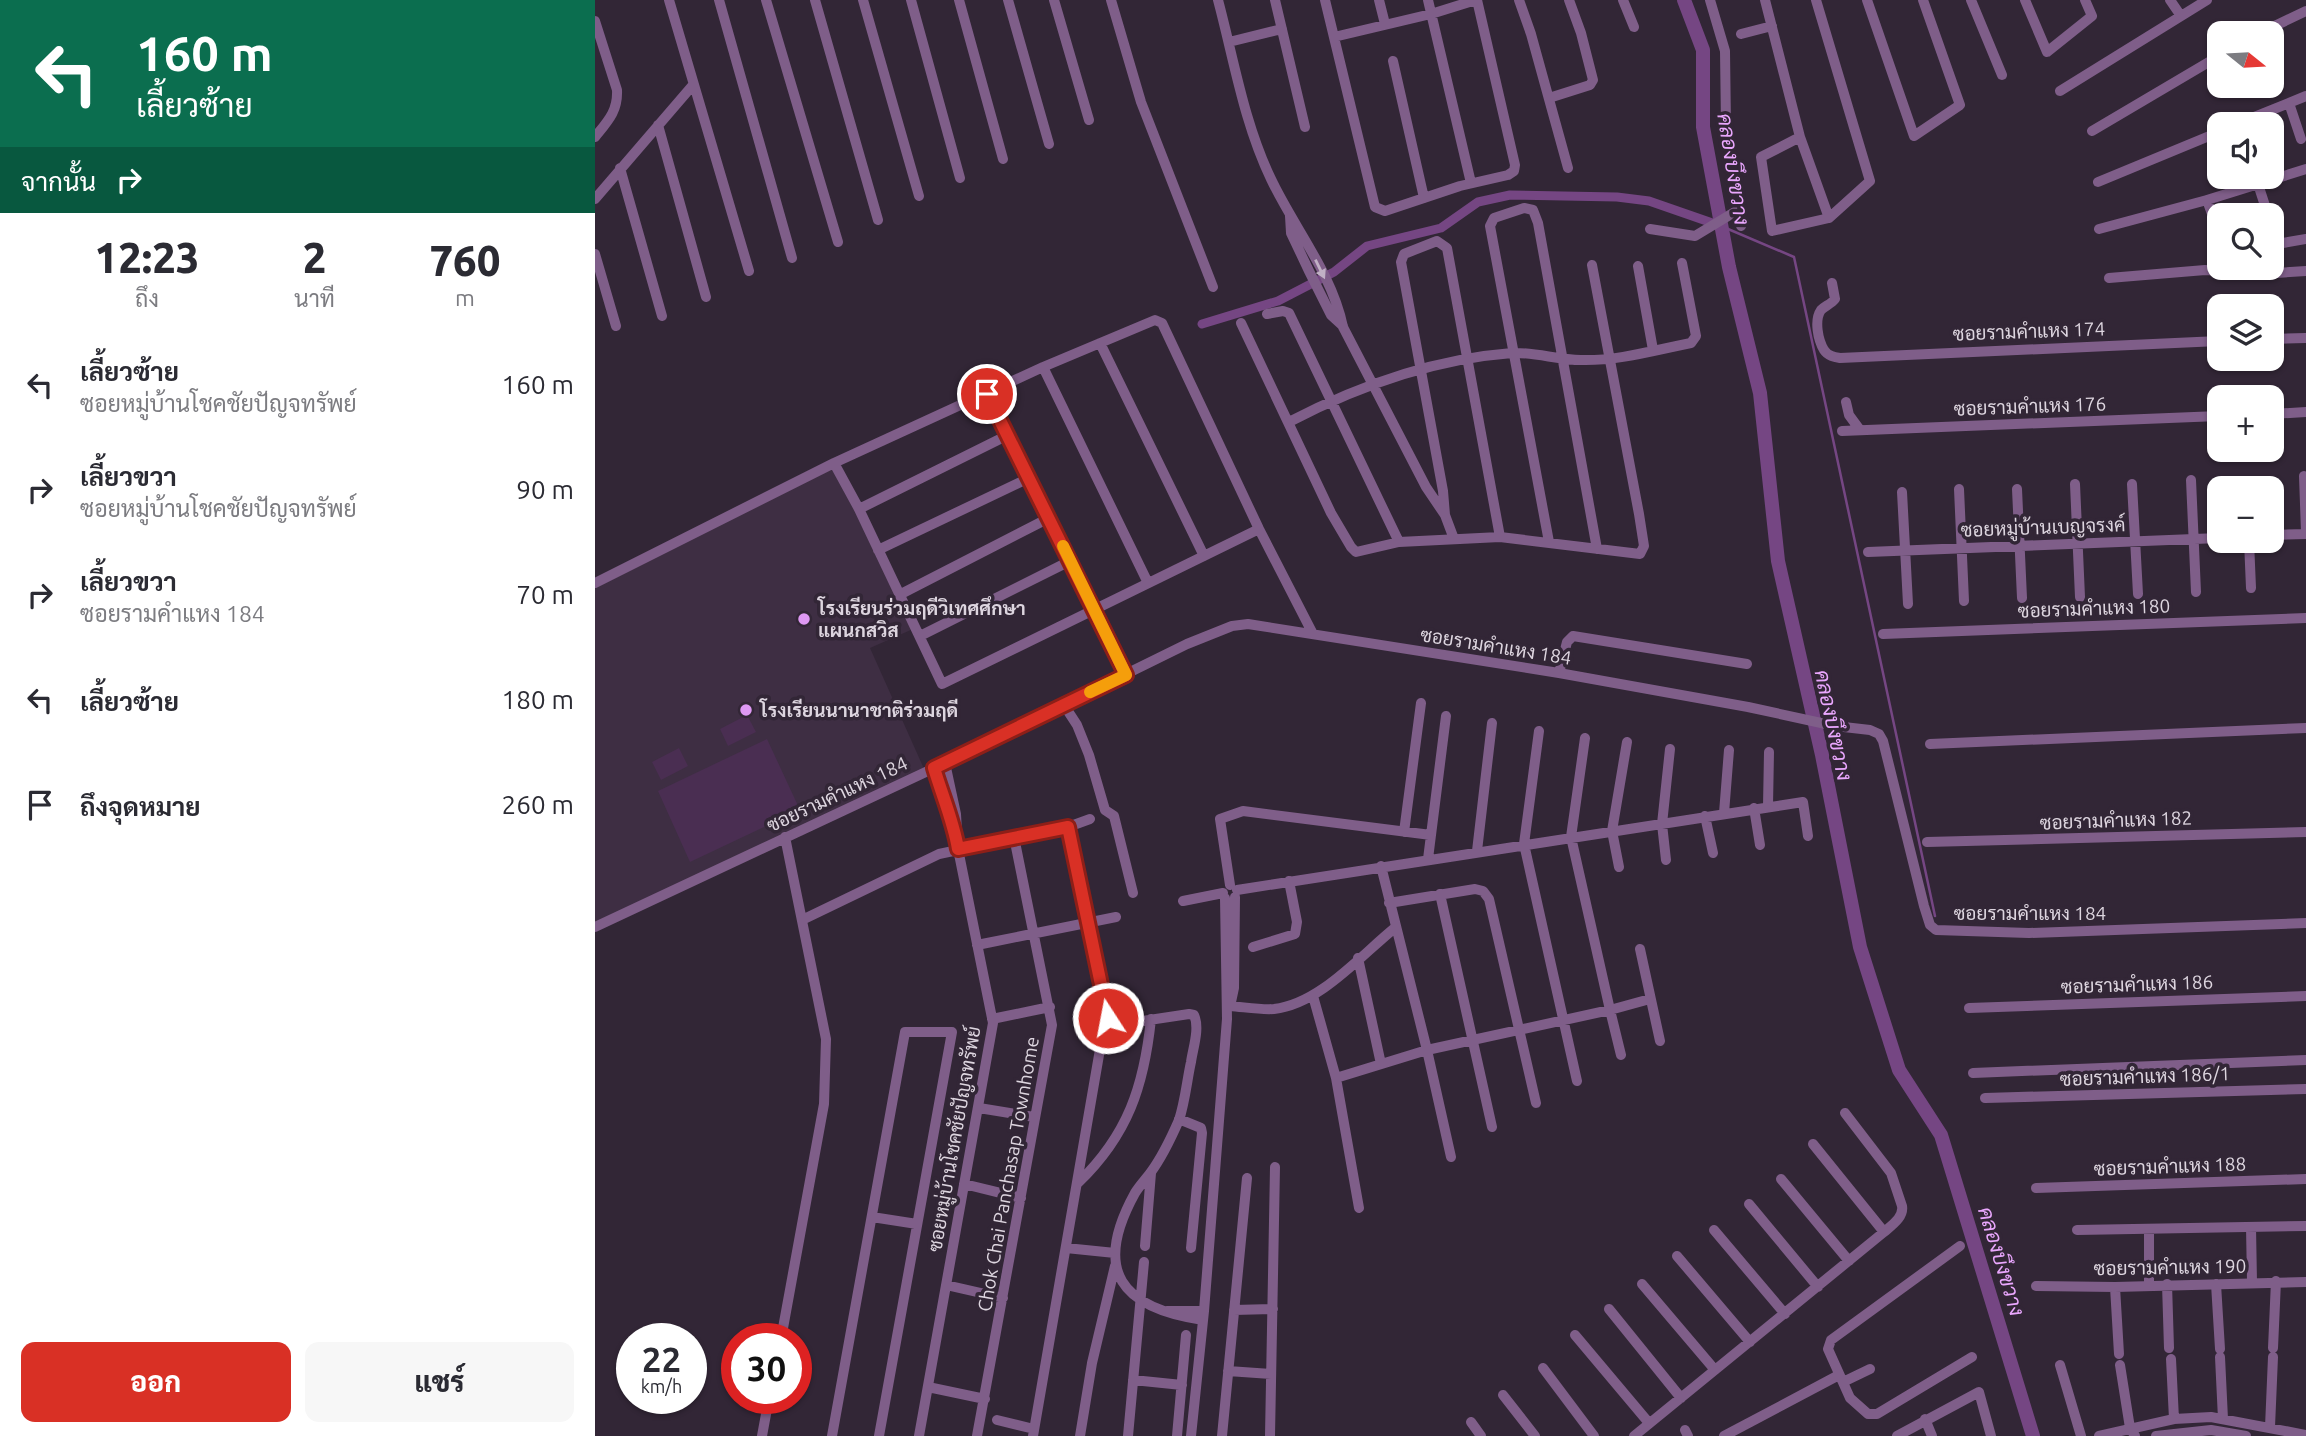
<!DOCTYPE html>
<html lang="th">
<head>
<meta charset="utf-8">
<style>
	body { margin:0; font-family:Ubuntu,Sarabun,sans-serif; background:#f7f7f7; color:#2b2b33; height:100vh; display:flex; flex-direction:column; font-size:26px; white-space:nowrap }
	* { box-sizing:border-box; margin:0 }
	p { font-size:23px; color:#7c7c81 }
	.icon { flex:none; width:38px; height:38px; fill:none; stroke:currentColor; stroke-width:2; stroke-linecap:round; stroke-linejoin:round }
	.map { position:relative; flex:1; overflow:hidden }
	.drawer { display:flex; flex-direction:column; background:#fff; width:595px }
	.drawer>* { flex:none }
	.top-card { background:#0b6e4f; color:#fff; overflow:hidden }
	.needle { width:46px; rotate:108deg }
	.buttons { position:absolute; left:1612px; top:21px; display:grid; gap:14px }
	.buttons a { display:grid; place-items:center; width:77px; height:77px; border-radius:14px; background:#fff; box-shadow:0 2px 5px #0004; font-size:35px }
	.speed { position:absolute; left:21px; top:1323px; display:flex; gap:14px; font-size:35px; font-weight:700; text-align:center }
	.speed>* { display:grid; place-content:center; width:91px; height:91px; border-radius:50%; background:#fff; box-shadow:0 2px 5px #0004; line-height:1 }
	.speed small { font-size:18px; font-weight:400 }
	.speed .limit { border:10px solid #d22; background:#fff; color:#111 }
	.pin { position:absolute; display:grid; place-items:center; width:60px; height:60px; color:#fff; margin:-30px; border:4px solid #fff; border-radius:50%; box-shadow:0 2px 7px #0007 }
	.me { position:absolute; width:77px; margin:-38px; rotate:349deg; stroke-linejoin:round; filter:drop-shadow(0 0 5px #0008) }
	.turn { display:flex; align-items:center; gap:24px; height:147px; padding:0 21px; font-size:32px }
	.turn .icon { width:91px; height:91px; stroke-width:2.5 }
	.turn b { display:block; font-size:49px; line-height:60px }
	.then { display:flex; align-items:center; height:66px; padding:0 21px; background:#0003; gap:14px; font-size:26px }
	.eta { display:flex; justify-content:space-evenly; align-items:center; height:119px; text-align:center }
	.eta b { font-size:42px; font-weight:800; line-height:49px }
	.button { display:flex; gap:14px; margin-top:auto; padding:14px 21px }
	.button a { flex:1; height:80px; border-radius:14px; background:#d93025; color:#fff; font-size:28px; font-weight:800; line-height:80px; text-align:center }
	.button a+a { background:#f7f7f7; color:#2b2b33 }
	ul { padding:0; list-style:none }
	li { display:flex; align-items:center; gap:21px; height:105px; padding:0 21px }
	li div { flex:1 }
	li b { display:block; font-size:26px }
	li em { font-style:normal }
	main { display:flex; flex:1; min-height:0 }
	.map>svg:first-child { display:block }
</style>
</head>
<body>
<main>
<section class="drawer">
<div class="top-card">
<div class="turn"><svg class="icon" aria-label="left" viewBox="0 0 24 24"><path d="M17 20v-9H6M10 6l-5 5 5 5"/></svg><div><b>160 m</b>เลี้ยวซ้าย</div></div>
<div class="then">จากนั้น<svg class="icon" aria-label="right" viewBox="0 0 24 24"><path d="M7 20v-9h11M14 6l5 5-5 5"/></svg></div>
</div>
<div class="eta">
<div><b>12:23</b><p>ถึง</p></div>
<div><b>2</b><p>นาที</p></div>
<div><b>760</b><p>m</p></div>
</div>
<ul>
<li><svg class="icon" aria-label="left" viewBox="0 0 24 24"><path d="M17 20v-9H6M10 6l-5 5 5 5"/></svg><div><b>เลี้ยวซ้าย</b><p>ซอยหมู่บ้านโชคชัยปัญจทรัพย์</p></div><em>160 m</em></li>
<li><svg class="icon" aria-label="right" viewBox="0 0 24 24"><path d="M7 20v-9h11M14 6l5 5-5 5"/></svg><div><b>เลี้ยวขวา</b><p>ซอยหมู่บ้านโชคชัยปัญจทรัพย์</p></div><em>90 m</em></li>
<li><svg class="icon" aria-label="right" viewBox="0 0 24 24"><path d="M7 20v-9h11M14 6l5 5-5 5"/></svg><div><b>เลี้ยวขวา</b><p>ซอยรามคำแหง 184</p></div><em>70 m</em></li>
<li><svg class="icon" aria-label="left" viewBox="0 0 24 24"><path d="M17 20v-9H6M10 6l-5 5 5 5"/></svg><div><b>เลี้ยวซ้าย</b></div><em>180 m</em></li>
<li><svg class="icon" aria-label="arrive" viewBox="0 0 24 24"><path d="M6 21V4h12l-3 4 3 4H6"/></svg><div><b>ถึงจุดหมาย</b></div><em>260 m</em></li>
</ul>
<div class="button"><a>ออก</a><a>แชร์</a></div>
</section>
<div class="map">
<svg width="1711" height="1436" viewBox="0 0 1711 1436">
	<rect width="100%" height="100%" fill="#322636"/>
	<path fill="#3e2e43" d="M 238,467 L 318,629 L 275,648 L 330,771 L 0,927 L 0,588 Z"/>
	<path fill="#4a2e52" d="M 152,715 L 161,732 L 133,746 L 125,729 Z
		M 172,739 L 205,810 L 95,862 L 63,791 Z
		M 84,748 L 93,766 L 66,780 L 57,762 Z"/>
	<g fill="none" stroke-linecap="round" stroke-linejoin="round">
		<path stroke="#754683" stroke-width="2.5" d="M 1126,226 L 1199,257 L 1340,916"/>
		<path stroke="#754683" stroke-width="9" d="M 607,324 L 683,301 L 739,272 L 772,246 L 846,228 L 883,202 L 915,195 L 1022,197 L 1054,201 L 1126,226"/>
		<path stroke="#754683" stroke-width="14" d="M 1089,0 L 1108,50 L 1108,127 L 1134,267 L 1165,393 L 1183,561 L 1227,755 L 1265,947 L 1304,1070 L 1346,1135 L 1438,1436"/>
		<path stroke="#7f5e89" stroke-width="10" d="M 74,0 L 154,271
			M 124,0 L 197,258
			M 171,0 L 243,242
			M 220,0 L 283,220
			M 268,0 L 324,196
			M 316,0 L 365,178
			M 364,0 L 408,159
			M 413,0 L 454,144
			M 459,0 L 494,120
			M 516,0 L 546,102 L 618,287
			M 623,0 C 639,60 649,123 676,179 C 699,228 737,273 748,327 L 831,487 L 850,515
			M 680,0 L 710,127
			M 730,0 L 780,207 L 790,211 L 865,186 L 913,175 L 919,171 L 920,165 L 882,0
			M 784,0 L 790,24
			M 833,0 L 876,183
			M 924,0 L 936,34 L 973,168
			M 1028,0 L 1039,27
			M 1115,0 L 1130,51 L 1131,126 L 1146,226
			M 1170,0 L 1205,137 L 1234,218
			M 1272,0 L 1319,136 L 1365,105 L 1328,0
			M 1376,0 L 1407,75
			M 1430,0 L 1452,52 L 1497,16 L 1490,0
			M 1575,0 L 1586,16
			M 0,21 L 22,90 C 23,111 13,121 0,137
			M 1665,33 L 1711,11
			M 1146,34 L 1177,26
			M 739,37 L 836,14 L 881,0
			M 634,42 L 687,29
			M 798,61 L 829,198
			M 1465,91 L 1612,0
			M 954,98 L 995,85 L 998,80 L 986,33 L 974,0
			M 1694,103 L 1706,139
			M 1642,124 L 1711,96
			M 63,125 L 111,297
			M 1497,131 L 1624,56
			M 1205,137 L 1166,157 L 1177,231 L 1234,218 L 1275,181 L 1221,0
			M 25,168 L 67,316
			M 1503,182 L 1624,132
			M 1663,184 L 1673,215
			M 0,199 L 98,85
			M 1612,200 L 1624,233
			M 695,216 L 696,233 L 714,271 L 736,315 L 748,326
			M 1055,229 L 1100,236 L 1143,210
			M 1504,229 L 1612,200 L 1711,169
			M 1676,245 L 1711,239
			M 0,254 L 21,326
			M 1043,266 L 1058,350
			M 1514,278 L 1610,270 L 1640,272 L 1651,275 L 1711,271
			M 1237,283 L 1240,299 C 1236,304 1230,306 1226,310 C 1219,320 1223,340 1229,350 C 1233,356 1239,357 1245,358 L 1624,341
			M 672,314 L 688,311 L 694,313 L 804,542
			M 646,323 L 736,513 L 756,547 L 761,552 L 804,542 L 905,537 L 1045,554 L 1049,546 L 1044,514 L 997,265
			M 1676,339 L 1711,338
			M 505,343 L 609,556
			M 448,367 L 553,583
			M 392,394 L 531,675
			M 1251,402 L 1254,415 L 1265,430
			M 1676,414 L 1711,412
			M 694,422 C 763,386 838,359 917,353 C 940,352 963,360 986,360 C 1023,361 1060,350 1096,343 L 1101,336 L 1087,263
			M 1247,431 L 1624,416
			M 239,463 L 264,509 L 347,684 L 664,529
			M 1709,476 L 1711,532
			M 1596,480 L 1601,592
			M 1652,481 L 1652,488
			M 1480,484 L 1485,597
			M 1537,484 L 1543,594
			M 1364,489 L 1369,601
			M 1422,489 L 1427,598
			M 1307,492 L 1313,604
			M 264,509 L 413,435
			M 1676,535 L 1711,534
			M 859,539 L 850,515 L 848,491 L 806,262 L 809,254 L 842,241 L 852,248 L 905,537
			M 1654,541 L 1656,588
			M 954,542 L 895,226 L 899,218 L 929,208 L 938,210 L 943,223 L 1002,549
			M 283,550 L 434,478
			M 1273,552 L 1624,538
			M 0,583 L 239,463 L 448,367 L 560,320 L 567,323 L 664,529 L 718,634
			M 304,595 L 454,518
			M 1288,634 L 1711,618
			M 325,636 L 475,561
			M 964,673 L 972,642 L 978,636 L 1152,664
			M 469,705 L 482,725 L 494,755 L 510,810 L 519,816 L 538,893
			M 944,731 L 929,844 L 982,1081
			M 990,738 L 976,837 L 1015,1010 L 1055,999
			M 1335,744 L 1711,728
			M 339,768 L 354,818 L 360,830
			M 1173,806 L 1174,752
			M 1159,808 L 1165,845
			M 1129,813 L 1134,750
			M 1110,816 L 1118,853
			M 473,827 L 513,1018
			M 809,832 L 826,703
			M 1332,842 L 1711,832
			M 882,851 L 897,723
			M 833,859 L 851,716
			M 1071,860 L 1067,824 L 1075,749
			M 1024,867 L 1017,831 L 1032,742
			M 635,885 L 625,819 L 648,811 L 836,835
			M 642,890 L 1208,802 L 1213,836
			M 845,894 L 897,1127
			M 588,901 L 628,893
			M 794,903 L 880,889 L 888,891 L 894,899 L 941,1103
			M 207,920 L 344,854 L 473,827 L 495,819
			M 0,927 L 350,763 L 592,644 L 637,626 L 653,624 L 964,673 L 1153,707 L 1240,726 L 1275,730 L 1284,734 L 1288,741 L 1329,906 L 1335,925 L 1341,930 L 1434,933 L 1711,923
			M 382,945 L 521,917
			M 658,947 L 700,934 L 702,922 L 694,881
			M 1045,949 L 1065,1041
			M 763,958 L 786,1064
			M 718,996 L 741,1078 L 764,1208
			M 636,1002 L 639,988 L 640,897
			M 635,1006 C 649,1007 665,1010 679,1009 C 725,1004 766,955 801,927
			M 1374,1008 L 1711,996
			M 397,1019 L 455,1007
			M 1378,1073 L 1711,1060
			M 741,1078 L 832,1050 L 786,866
			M 1390,1098 L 1711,1089
			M 384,1108 L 439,1117
			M 584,1119 L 606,1128 L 607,1133 L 596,1248
			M 1218,1144 L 1289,1232
			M 856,1157 L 832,1050 L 1015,1010 L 1026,1055
			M 1186,1179 L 1254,1261
			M 483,1183 C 533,1135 549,1086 556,1019
			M 369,1184 L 426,1198
			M 1441,1188 L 1711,1179
			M 1154,1204 L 1223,1287
			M 277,1217 L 322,1224
			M 1656,1227 L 1657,1282
			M 1119,1230 L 1190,1314
			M 1482,1230 L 1711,1226
			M 550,1246 L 556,1173
			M 1365,1246 L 1236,1340 L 1233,1349 L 1255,1398 L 1273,1414 L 1282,1414 L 1377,1357
			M 471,1248 L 520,1253
			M 1082,1256 L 1155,1342
			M 1047,1284 L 1120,1370
			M 1572,1284 L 1574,1348
			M 1621,1284 L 1625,1349
			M 351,1285 L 408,1298
			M 1441,1286 L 1520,1287 L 1711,1282
			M 1554,1286 L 1554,1229
			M 1520,1287 L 1524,1354
			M 1014,1309 L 1086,1398
			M 639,1310 L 678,1309
			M 572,1311 L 609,1311
			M 980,1335 L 1054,1423
			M 186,1339 L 229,1104 L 231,1039 L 190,837
			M 1678,1348 L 1681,1281
			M 1625,1357 L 1628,1419
			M 1576,1359 L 1579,1419
			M 1465,1365 L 1486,1436
			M 1525,1365 L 1535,1428 L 1540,1436
			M 948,1368 L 999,1436
			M 633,1371 L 676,1374
			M 538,1380 L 587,1385
			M 1248,1382 L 1275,1369
			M 333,1387 L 390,1399
			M 908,1395 L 940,1436
			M 1330,1419 L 1337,1436
			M 402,1420 L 439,1429
			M 876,1422 L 886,1436
			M 1675,1427 L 1678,1357
			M 1090,1430 L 1093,1436
			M 167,1436 L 174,1398
			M 237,1436 L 310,1032 L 357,1032 L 284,1436
			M 324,1436 L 398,1023 L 363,849 L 361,814 L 350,763
			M 382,1436 L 457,1025 L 419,837
			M 438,1436 L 508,1032 L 509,1027 L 514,1026 L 594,1014 L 599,1015 C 605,1028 598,1048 596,1062 C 592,1080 590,1102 584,1120 C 577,1136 567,1157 556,1172 C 551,1179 545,1185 540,1193 C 497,1271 526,1308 608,1320
			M 485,1436 L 497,1363 L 520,1266
			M 533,1436 L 549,1262
			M 582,1436 L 591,1335
			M 596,1436 L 609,1311 L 632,1019 L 630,898
			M 627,1436 L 652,1178
			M 675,1436 L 680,1167
			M 1039,1436 L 1289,1232 C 1297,1225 1309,1217 1307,1206 L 1296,1173 L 1250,1113
			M 1129,1436 L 1244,1375
			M 1302,1436 L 1384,1392 L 1396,1436
			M 1504,1436 L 1579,1419 L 1616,1417 L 1711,1435
			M 1561,1436 L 1616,1430 L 1651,1436"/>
	</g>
	<defs><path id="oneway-solid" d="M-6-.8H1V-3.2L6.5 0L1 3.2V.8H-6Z" transform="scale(1.75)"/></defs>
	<use fill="#c1b1c5" href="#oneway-solid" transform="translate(725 269) rotate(64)"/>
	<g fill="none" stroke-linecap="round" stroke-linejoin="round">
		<g stroke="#8d1f18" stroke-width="18">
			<path id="route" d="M 392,394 L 531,675 L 339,768 C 347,795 359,823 363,849 L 473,827 L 513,1018"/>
		</g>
		<use href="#route" stroke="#d93025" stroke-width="12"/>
		<path stroke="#f59e0b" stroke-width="12" d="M 468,546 L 531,675 L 495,692"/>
	</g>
	<g fill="#de98f3" stroke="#322636" stroke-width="2.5">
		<circle cx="209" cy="619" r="7"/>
		<circle cx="151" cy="710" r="7"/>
	</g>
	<g text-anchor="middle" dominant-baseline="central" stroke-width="7" stroke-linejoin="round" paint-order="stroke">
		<g font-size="19" fill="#ddd5df" stroke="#322636">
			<text transform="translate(1434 331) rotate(-2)">ซอยรามคำแหง 174</text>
			<text transform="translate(1435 406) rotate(-2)">ซอยรามคำแหง 176</text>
			<text transform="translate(1448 527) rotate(-2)">ซอยหมู่บ้านเบญจรงค์</text>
			<text transform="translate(1499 608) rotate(-2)">ซอยรามคำแหง 180</text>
			<text transform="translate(901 646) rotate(9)">ซอยรามคำแหง 184</text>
			<text transform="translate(242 794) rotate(-25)">ซอยรามคำแหง 184</text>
			<text transform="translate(1521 820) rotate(-2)">ซอยรามคำแหง 182</text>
			<text x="1435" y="913">ซอยรามคำแหง 184</text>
			<text transform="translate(1542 984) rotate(-2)">ซอยรามคำแหง 186</text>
			<text transform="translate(1550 1076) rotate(-2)">ซอยรามคำแหง 186/1</text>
			<text transform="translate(359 1139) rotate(-80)">ซอยหมู่บ้านโชคชัยปัญจทรัพย์</text>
			<text transform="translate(1575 1166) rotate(-2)">ซอยรามคำแหง 188</text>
			<text transform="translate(413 1174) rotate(-80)">Chok Chai Panchasap Townhome</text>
			<text transform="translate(1575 1267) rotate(-1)">ซอยรามคำแหง 190</text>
		</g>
		<g font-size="19" font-weight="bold" fill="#ddd5df" stroke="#322636" text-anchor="start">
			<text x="223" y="608">โรงเรียนร่วมฤดีวิเทศศึกษา<tspan x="223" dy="22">แผนกสวิส</tspan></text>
			<text x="165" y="710">โรงเรียนนานาชาติร่วมฤดี</text>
		</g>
		<g font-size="21" font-style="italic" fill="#eaa7fe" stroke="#322636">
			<text transform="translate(1139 169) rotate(81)">คลองบึงขวาง</text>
			<text transform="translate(1239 725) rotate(78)">คลองบึงขวาง</text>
			<text transform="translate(1407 1261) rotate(73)">คลองบึงขวาง</text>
		</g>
	</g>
</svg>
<div class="buttons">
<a><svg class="needle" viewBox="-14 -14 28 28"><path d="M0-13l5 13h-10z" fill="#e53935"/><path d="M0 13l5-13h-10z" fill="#7c7c81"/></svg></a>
<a><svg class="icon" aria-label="sound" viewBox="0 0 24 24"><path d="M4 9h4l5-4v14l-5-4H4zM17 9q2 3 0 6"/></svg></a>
<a><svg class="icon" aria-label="search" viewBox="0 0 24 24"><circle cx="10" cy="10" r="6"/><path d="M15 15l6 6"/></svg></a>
<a><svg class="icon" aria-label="layers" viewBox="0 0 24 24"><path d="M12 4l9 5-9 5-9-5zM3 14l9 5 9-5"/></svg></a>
<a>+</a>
<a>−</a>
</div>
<div class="speed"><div>22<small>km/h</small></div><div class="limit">30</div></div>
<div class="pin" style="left:392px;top:394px;background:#d93025"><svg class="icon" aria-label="arrive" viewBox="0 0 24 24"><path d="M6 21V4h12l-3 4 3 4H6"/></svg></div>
<svg class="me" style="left:513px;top:1018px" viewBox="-20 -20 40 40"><circle r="17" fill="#d93025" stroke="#fff" stroke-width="3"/><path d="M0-11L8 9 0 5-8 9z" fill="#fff"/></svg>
</div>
</main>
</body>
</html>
